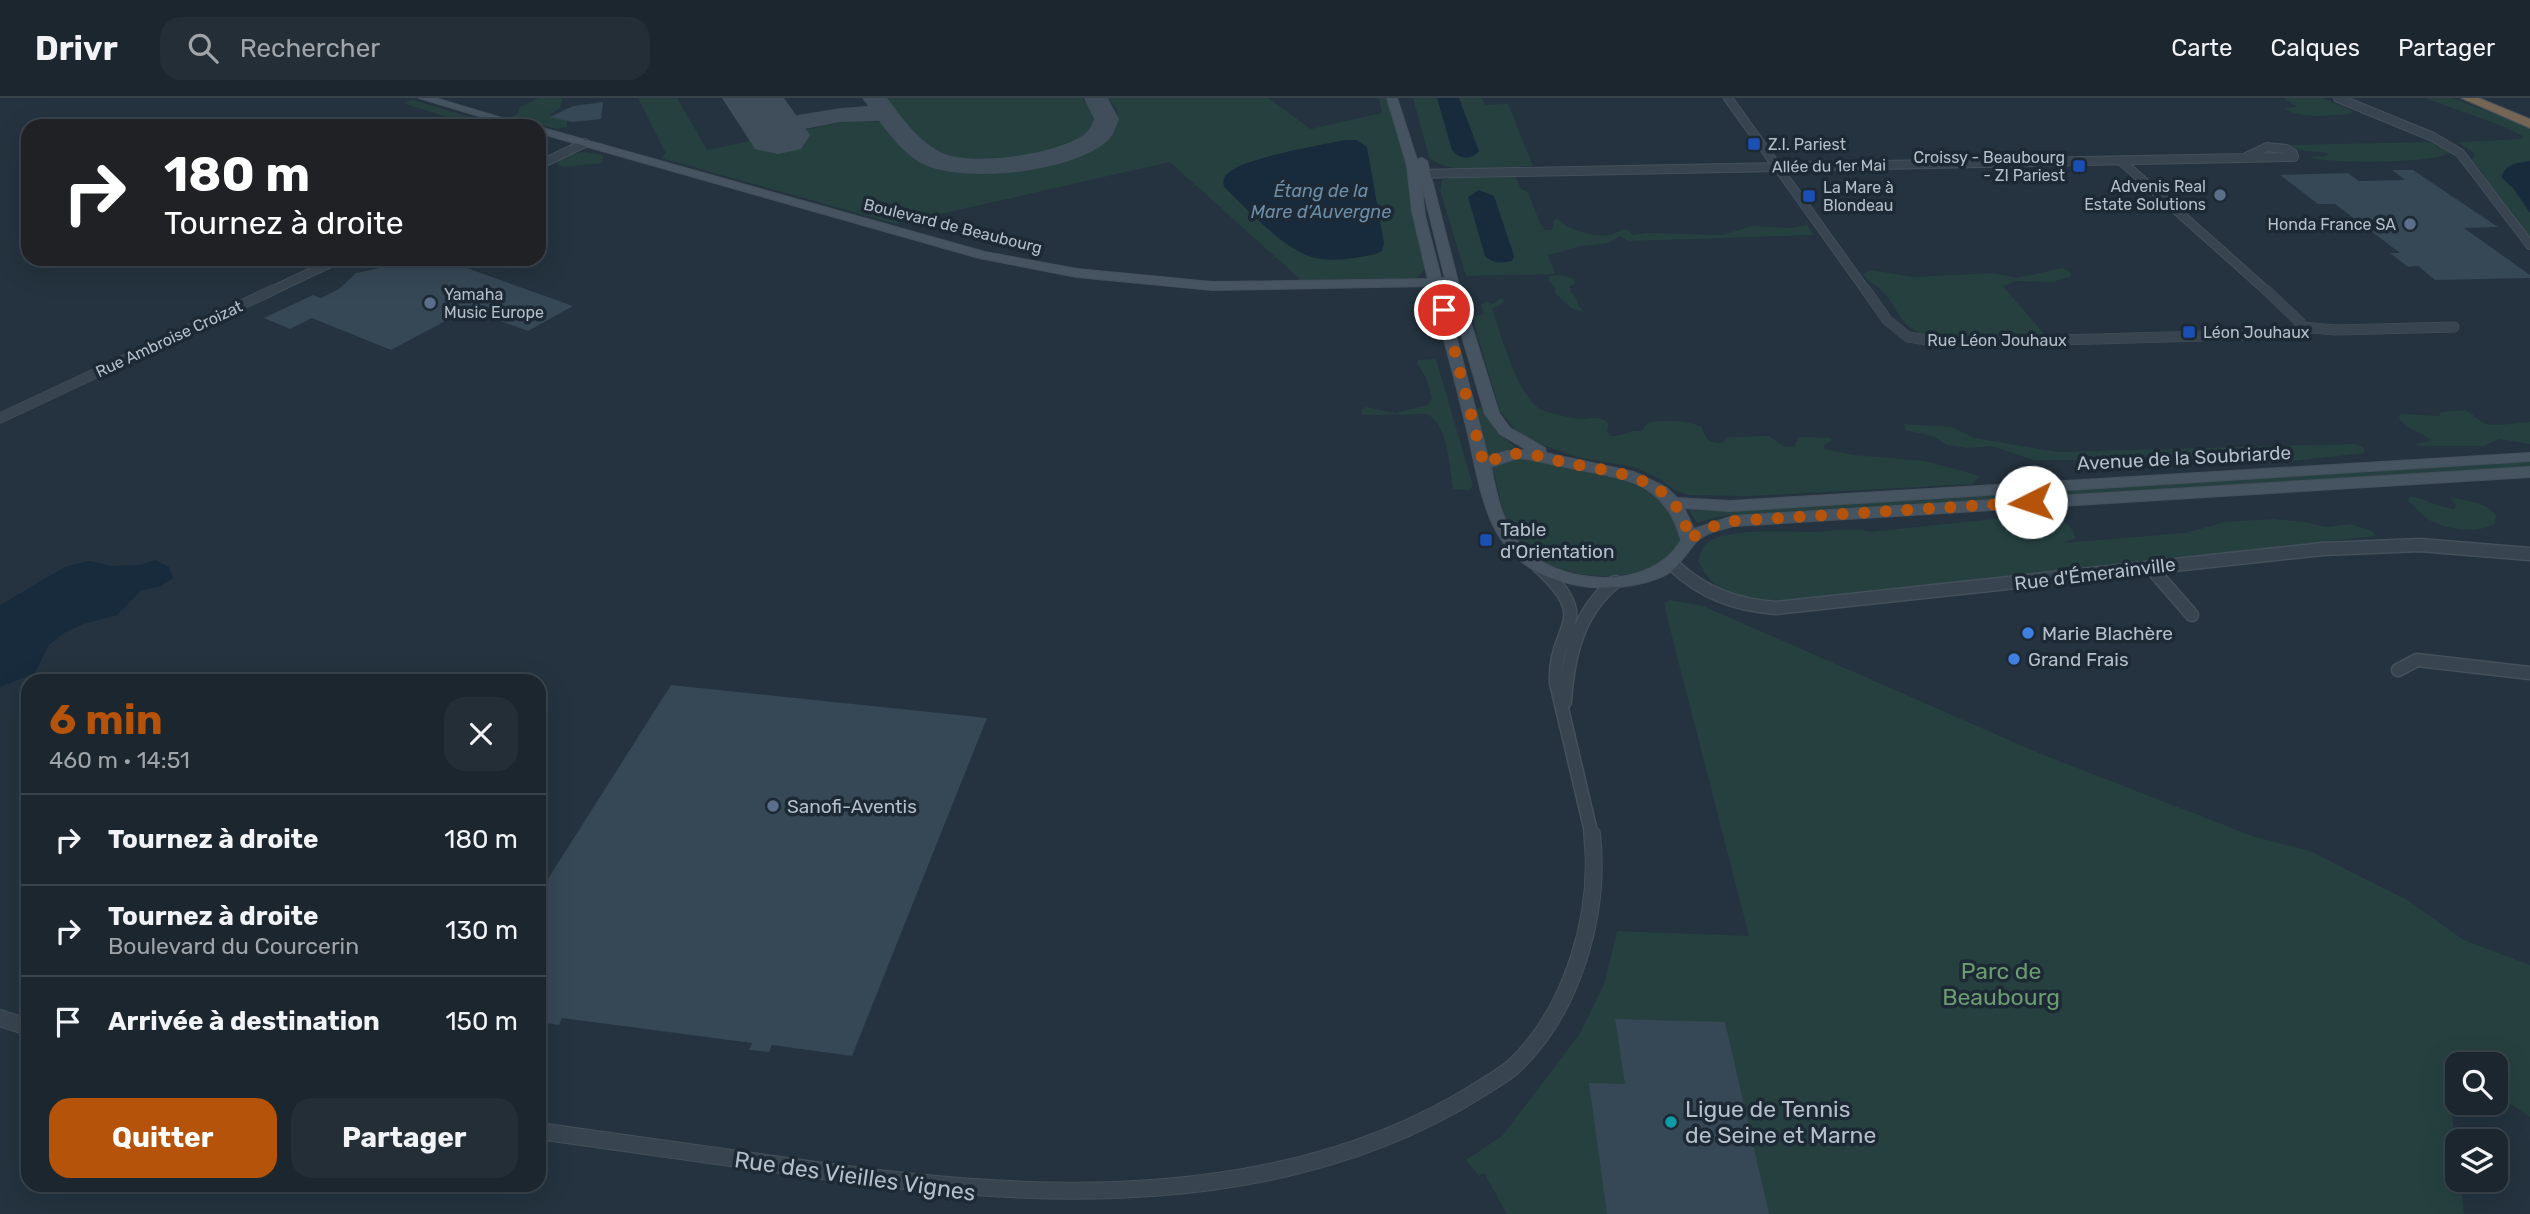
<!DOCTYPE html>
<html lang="fr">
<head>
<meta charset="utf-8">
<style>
	body { margin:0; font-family:Rubik,sans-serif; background:#242e37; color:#f1f3f6; height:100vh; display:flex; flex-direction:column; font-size:26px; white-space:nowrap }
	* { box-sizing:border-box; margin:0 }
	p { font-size:23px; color:#a0a5aa }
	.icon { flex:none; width:38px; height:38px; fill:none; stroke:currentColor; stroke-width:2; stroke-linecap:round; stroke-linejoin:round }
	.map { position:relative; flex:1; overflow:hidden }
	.details { position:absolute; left:21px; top:576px; width:525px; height:518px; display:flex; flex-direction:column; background:#1b262f; border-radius:21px; box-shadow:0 7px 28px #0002,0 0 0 2px #39434b }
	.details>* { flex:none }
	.banner { position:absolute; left:21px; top:21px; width:525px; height:147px; border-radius:21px; box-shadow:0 7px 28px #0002,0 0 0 2px #39434b; background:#202124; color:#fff; overflow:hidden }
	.tools { position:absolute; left:2445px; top:954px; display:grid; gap:14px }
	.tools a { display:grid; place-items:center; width:63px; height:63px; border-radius:14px; background:#1b262f; box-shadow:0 7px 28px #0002,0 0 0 2px #39434b; font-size:35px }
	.pin { position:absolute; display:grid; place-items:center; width:60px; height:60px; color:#fff; margin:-30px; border:4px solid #fff; border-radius:50%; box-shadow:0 2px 7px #0007 }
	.me { position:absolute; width:77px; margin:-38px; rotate:266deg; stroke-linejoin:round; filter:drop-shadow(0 0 5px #0008) }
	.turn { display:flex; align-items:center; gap:24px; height:147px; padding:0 28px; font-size:32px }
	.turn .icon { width:91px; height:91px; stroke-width:2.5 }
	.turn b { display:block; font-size:49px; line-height:60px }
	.round { display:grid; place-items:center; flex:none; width:74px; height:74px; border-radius:21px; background:#242e37 }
	.headline { display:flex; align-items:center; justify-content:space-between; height:119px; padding:0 28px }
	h1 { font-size:42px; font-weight:700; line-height:52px; color:#b45309 }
	.button { display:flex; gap:14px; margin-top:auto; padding:14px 28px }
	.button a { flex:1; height:80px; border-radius:21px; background:#b45309; color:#fff; font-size:28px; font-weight:700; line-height:80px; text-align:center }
	.button a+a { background:#242e37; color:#f1f3f6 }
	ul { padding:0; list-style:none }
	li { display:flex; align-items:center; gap:21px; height:91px; padding:0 28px; border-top:2px solid #39434b }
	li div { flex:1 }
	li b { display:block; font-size:26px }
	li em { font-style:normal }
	header { display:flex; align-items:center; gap:42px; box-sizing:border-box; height:98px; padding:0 35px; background:#1b262f; border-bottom:2px solid #39434b }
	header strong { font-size:33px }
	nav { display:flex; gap:38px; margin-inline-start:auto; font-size:24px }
	.search { width:490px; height:63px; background:#242e37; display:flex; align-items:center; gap:18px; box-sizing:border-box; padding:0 24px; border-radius:21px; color:#a0a5aa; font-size:26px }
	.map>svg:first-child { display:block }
</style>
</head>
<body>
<header>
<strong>Drivr</strong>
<div class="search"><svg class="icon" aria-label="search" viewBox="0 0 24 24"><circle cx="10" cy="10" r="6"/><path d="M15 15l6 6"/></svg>Rechercher</div>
<nav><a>Carte</a><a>Calques</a><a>Partager</a></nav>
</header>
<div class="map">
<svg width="2530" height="1116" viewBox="0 0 2530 1116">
	<rect width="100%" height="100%" fill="#24333f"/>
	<path fill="#264040" d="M 539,0 L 562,0 L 560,10 L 550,17 L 567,23 L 567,29 L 556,31 L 512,19 L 518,15 L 520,9 Z
		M 638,0 L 677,0 L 707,52 L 849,23 L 881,24 C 895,40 909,58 929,66 C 969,83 1091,74 1115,32 C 1118,25 1117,18 1117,11 L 1108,0 L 1268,0 L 1311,31 L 1382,15 L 1379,0 L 1390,0 L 1408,70 L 1413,122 L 1426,171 L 1416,180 L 1301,182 L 1170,64 L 896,126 L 661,60 L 666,55 Z
		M 884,0 L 1082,0 L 1092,12 L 1093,31 C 1067,60 972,72 937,55 C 915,43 900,19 884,0 Z
		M 1413,0 L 1482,0 L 1485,7 L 1508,6 L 1533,68 C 1508,68 1450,80 1429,59 Z
		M 2284,0 L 2323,0 L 2352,13 L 2351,16 C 2330,17 2302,22 2284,10 L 2297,9 Z
		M 2425,0 L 2452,0 L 2530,29 L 2530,140 L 2472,62 L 2475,56 L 2458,44 L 2521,41 L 2523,38 L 2505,29 Z
		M 413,2 L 501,28 L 475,28 L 403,5 Z
		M 2432,44 L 2451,54 C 2437,66 2328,66 2309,59 L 2327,58 L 2328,55 L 2304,53 L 2287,47 Z
		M 582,54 L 603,57 L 603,65 L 563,69 L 557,66 L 557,64 L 566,58 Z
		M 1515,78 L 1521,91 L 1528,94 L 1541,128 L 1545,132 L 1552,132 L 1554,122 L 1558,121 C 1566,132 1599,141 1612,136 C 1619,134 1620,131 1628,132 L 1632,137 L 1648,135 L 1722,137 L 1752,128 L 1792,130 L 1807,127 L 1813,137 L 1629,143 L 1620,138 L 1608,145 L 1581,148 L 1548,157 L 1555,176 L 1466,178 L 1440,92 L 1442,82 L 1458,79 Z
		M 2062,170 L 2070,174 L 2071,178 L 2053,184 L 2016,183 L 2003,188 L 2044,236 L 2039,237 L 1937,239 C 1894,231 1905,215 1880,191 C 1874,185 1867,184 1863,176 L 1871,172 L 1913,179 L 1992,175 L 2017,180 Z
		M 1559,177 L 1572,180 L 1575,185 L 1570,188 L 1570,193 C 1578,199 1576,207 1584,214 L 1571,210 L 1554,194 L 1556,191 L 1548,182 L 1550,178 Z
		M 1500,201 L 1504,202 L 1503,205 L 1492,211 C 1501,237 1518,300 1542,312 C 1551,316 1564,318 1574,320 C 1587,323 1599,315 1609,326 L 1607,333 L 1610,338 C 1622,339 1630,331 1642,333 L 1647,325 C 1662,321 1688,322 1701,329 C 1707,342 1708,345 1723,345 L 1728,339 L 1769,338 L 1783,348 L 1794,349 L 1799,339 L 1829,340 L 1833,342 L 1824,347 L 1824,351 L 1853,357 L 1925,363 L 1980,378 L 1972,386 L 1749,398 L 1690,397 L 1674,392 L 1660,381 L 1634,369 L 1577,359 L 1523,340 L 1500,313 L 1472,219 L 1484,216 L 1481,207 L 1486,203 L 1492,206 Z
		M 1436,261 L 1473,388 L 1470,392 L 1453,391 C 1449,370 1449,325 1426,316 L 1368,317 L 1362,316 L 1361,312 L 1365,309 L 1396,315 L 1428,307 L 1432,300 L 1426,280 L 1417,265 L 1418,262 Z
		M 1481,310 L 1496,333 L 1516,350 L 1489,358 L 1476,311 Z
		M 2465,312 C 2474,316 2476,321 2484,325 C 2494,330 2517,324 2530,324 L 2530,346 L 2499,341 L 2484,348 L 2420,348 L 2415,346 L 2431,343 C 2423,332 2404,333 2399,319 L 2400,316 L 2439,318 L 2441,314 Z
		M 1904,326 L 1952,329 L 1974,340 L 2057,354 L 2355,346 L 2364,350 L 2364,355 L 2275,365 L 2163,363 L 2151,368 L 2101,362 L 2034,362 L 1992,348 L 1967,350 L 1947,347 L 1935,339 L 1905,332 Z
		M 1526,357 C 1543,362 1560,368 1578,372 C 1605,377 1630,380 1653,397 C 1665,405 1670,413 1676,426 C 1694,465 1630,479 1603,478 C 1574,478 1534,466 1516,441 C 1502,422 1499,393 1493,370 L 1496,364 Z
		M 2530,364 L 2530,369 L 2477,372 L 1720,418 L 1697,425 L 1689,412 L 1714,413 Z
		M 2409,399 C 2424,399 2438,410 2455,411 L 2456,406 L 2451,401 L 2455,400 C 2470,404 2485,404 2496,417 L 2495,425 C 2479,437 2447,431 2429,422 C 2422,418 2415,409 2408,403 Z
		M 2042,416 C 2059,418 2069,424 2076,440 L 2063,445 L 2185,435 L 2225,424 L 2274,421 L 2304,424 L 2327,429 L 2351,426 L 2372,433 L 2376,438 L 1779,503 C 1739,502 1717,500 1698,463 C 1700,456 1702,449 1708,444 C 1732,429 1789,434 1816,434 C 1835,433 1851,429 1870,434 Z
		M 1670,502 L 1703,508 L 2041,656 L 2255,739 L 2310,753 L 2407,802 L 2464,842 L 2530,867 L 2530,1019 L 2496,996 L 2496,966 L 2457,968 L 2445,960 L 2457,1057 L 2457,1082 L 2460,1082 L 2464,1116 L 1507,1116 L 1484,1075 L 1479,1078 L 1466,1062 L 1502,1038 L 1579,937 L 1605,884 L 1617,833 L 1749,838 L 1668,523 L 1664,505 Z"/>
	<path fill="#172b3d" d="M 1437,0 L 1459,0 L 1479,53 C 1471,63 1459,61 1452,52 Z
		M 1344,42 L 1357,42 L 1367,49 L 1384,145 L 1382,153 L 1376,156 C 1357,160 1334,164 1315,160 C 1284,153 1248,111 1224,89 C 1223,83 1223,79 1228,75 C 1246,59 1318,48 1344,42 Z
		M 2530,63 L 2530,115 L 2513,90 L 2502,80 C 2503,66 2518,65 2530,63 Z
		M 1479,92 L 1494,98 L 1514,158 L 1512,163 C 1502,165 1493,166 1485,158 L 1468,99 Z
		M 155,462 L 169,469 L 173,480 L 161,488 L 140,493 L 117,517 L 83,526 L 64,535 L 49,547 L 35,575 L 0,589 L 0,507 L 65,469 L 89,463 L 111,468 L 140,467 Z"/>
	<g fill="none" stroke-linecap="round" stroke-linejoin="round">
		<path fill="#3f4e5a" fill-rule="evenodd" d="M 862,0 L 887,0 C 902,20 920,46 945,56 C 976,68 1060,56 1086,35 C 1090,31 1092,26 1094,21 L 1084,0 L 1108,0 L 1119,21 C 1116,29 1113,39 1106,44 C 1070,74 974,84 930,69 C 908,61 892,40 879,23 L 841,24 L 773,37 L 764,34 L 760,29 L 764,24 L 773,21 L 841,10 L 868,8 Z"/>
		<path fill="#3f4e5a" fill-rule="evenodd" d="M 722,0 L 784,0 L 810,37 L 801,51 L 778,56 L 755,51 Z"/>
	</g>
	<path fill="#364755" d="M 603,4 L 601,21 L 572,24 L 550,19 L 573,8 Z
		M 2392,72 L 2413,72 L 2498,129 L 2464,130 L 2530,177 L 2530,180 L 2435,182 L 2418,168 L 2408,169 L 2390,155 L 2400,155 L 2335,106 L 2318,106 L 2280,77 L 2348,75 L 2359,83 L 2405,82 Z
		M 407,161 L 442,161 L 573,208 L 528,233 L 468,211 L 391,252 L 312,220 L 290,231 L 264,220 L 313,197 L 321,200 L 339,191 L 356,175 L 394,167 Z
		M 671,587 L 987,620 L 852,958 L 772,947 L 769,954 L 749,952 L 752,945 L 562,920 L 559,927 L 539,924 L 539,795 Z
		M 1615,921 L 1725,924 L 1769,1116 L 1607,1116 L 1589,985 L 1625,986 Z"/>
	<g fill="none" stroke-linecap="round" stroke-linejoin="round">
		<g stroke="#44505b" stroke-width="10">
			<path id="street-far3" d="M 1728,0 L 1867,194
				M 2338,0 L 2433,39 L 2460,55 L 2530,147
				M 2267,49 L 2286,51 L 2293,55 L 2294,59 L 2244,60 Z
				M 2121,63 L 2268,194
				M 539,67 L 585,45
				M 1415,76 L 2244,60
				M 269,194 L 339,161"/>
		</g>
		<g stroke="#44505b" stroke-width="11">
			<path id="street-far2" d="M 1866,192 L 1887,222 L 1908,239 L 1947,245 L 2276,236 L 2293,234 L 2300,229 L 2300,224 L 2266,192
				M 2300,229 L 2337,232 L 2454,229
				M 0,320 L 273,192"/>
		</g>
		<g stroke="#44505b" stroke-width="15">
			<path id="street-far1" d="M 1673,467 C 1703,495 1735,507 1776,510 L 2323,451 L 2420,447 L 2530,456
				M 1538,468 C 1600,524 1553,526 1556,585 L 1592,738
				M 2151,470 L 2192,517
				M 2398,572 L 2417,562 L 2530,575
				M 1565,604 C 1568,558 1578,514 1615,484"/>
		</g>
		<g stroke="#44505b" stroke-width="18">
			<path id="street" d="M 0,920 L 28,929
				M 539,1033 C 629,1046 719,1058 809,1071 C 1035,1103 1284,1116 1482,990 C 1492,983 1504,977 1513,969 C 1573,913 1601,815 1592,736"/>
		</g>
		<g stroke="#44505b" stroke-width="2">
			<path id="secondary" d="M 419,0 L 435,0 L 529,28 L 512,28 Z
				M 1387,0 L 1397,0 L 1417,62 L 1422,60 L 1427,63 L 1458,184 L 1499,315 L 1510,330 L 1545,350 L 1546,355 L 1634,374 L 1667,390 L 1677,400 L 1730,403 L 2530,355 L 2530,363 L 1730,413 L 1684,410 L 1694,431 L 1733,418 L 2530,369 L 2530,379 L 1734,428 C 1720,432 1705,434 1695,445 C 1675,469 1676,477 1642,485 C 1617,491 1592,491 1568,485 C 1485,466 1483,397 1466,328 C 1455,281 1442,235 1430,188 L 1212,192 L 1077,179 L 979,160 L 539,35 L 539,29 L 985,154 L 1077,171 L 1212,184 L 1428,181 L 1412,113 L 1407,67 ZM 1421,83 L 1445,180 L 1441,180 L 1425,118 ZM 1443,188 L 1447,188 L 1485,316 L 1500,336 L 1527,352 L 1507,353 L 1488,359 ZM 1517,360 C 1536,361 1553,367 1571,370 C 1624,381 1665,382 1681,442 C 1652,495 1555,489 1519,445 C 1502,425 1496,394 1491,369 Z"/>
		</g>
		<g stroke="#434f5a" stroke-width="2">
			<path id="highway" d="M 2461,0 L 2479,0 L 2530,21 L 2530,30 Z"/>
		</g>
		<use href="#street-far3" stroke="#38444f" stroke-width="8"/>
		<use href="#street-far2" stroke="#38444f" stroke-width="10"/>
		<use href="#street-far1" stroke="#38444f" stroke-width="12"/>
		<use href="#street" stroke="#38444f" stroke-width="16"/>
		<use href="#secondary" fill="#465462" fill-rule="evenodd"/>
		<use href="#highway" fill="#756555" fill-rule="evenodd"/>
	</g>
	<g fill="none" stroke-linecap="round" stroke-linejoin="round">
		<path stroke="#b45309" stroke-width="12" stroke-dasharray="0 21.6" d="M 1444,212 L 1484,367 C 1517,346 1537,359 1572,366 C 1622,375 1680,381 1689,442 L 1704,431 L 1733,423 L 2031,404"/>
	</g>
	<g fill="#1a4fb4" stroke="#1d2934" stroke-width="2.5">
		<rect x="1747" y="39" width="14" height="14" rx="3.5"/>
		<rect x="2072" y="61" width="14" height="14" rx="3.5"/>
		<rect x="1802" y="91" width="14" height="14" rx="3.5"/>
		<rect x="2182" y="227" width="14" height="14" rx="3.5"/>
		<rect x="1479" y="435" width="14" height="14" rx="3.5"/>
	</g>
	<g fill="#5c6f8a" stroke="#1d2934" stroke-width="2.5">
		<circle cx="2220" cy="97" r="7"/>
		<circle cx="2410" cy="126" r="7"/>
		<circle cx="430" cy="205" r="7"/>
		<circle cx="773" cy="708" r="7"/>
	</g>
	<g fill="#3f7fe0" stroke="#1d2934" stroke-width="2.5">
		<circle cx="2028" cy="535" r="7"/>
		<circle cx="2014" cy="561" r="7"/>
	</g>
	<circle fill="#0f9aa8" stroke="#1d2934" stroke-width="2.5" cx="1671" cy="1024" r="7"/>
	<g text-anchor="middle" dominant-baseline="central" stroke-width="7" stroke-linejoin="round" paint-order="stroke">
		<g font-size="16" fill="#b4bfca" stroke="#1d2934" text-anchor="start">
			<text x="1768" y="46">Z.I. Pariest</text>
			<text x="2065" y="59" text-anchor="end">Croissy - Beaubourg<tspan x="2065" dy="18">- ZI Pariest</tspan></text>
			<text x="2206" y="88" text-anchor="end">Advenis Real<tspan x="2206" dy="18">Estate Solutions</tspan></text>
			<text x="1823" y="89">La Mare à<tspan x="1823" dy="18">Blondeau</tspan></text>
			<text x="2396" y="126" text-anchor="end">Honda France SA</text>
			<text x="444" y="196">Yamaha<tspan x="444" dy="18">Music Europe</tspan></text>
			<text x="2203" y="234">Léon Jouhaux</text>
		</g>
		<g font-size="16" fill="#b4bfca" stroke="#1d2934">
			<text transform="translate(1829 68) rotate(-1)">Allée du 1er Mai</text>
			<text transform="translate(953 128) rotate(14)">Boulevard de Beaubourg</text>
			<text transform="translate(169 241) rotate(-25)">Rue Ambroise Croizat</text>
			<text x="1997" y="242">Rue Léon Jouhaux</text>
		</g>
		<g font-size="18" font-style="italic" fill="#6d8ea9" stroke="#1d2934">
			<text x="1321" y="93">Étang de la<tspan x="1321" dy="21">Mare d’Auvergne</tspan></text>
		</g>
		<g font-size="19" fill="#b4bfca" stroke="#1d2934">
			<text transform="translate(2184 360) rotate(-3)">Avenue de la Soubriarde</text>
			<text transform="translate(2095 476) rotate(-7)">Rue d'Émerainville</text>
		</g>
		<g font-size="19" fill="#b4bfca" stroke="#1d2934" text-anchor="start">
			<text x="1500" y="431">Table<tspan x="1500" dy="22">d'Orientation</tspan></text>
			<text x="2042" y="535">Marie Blachère</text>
			<text x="2028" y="561">Grand Frais</text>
			<text x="787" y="708">Sanofi-Aventis</text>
		</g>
		<g font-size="23" fill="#6b9b70" stroke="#1d2934">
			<text x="2001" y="873">Parc de<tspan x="2001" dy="26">Beaubourg</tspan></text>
		</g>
		<g font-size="23" fill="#b4bfca" stroke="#1d2934" text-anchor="start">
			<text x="1685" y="1011">Ligue de Tennis<tspan x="1685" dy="26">de Seine et Marne</tspan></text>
		</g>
		<g font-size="23" fill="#b4bfca" stroke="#1d2934">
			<text transform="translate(855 1078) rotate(8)">Rue des Vieilles Vignes</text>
		</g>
	</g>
</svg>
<div class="tools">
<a><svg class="icon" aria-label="search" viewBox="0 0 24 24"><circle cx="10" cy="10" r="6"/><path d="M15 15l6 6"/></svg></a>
<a><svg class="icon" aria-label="layers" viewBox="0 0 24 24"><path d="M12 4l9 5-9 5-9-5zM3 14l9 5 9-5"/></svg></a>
</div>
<div class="pin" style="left:1444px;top:212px;background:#d93025"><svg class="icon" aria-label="arrive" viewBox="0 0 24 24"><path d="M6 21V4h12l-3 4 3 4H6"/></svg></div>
<svg class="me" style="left:2031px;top:404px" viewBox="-20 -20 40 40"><circle r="19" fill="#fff"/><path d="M0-13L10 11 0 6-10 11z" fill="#b45309"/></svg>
<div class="banner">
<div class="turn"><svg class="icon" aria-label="right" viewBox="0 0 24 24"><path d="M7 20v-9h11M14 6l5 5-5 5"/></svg><div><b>180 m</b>Tournez à droite</div></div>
</div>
<section class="details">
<div class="headline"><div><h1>6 min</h1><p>460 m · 14:51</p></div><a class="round"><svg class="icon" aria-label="close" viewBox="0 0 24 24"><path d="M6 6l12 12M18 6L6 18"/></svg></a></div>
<ul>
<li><svg class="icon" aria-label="right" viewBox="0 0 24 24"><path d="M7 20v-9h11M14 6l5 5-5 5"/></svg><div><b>Tournez à droite</b></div><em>180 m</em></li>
<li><svg class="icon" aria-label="right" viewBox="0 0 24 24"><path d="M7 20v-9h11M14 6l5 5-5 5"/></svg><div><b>Tournez à droite</b><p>Boulevard du Courcerin</p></div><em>130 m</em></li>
<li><svg class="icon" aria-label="arrive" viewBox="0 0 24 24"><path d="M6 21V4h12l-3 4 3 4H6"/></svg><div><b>Arrivée à destination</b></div><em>150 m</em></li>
</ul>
<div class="button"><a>Quitter</a><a>Partager</a></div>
</section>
</div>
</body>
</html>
